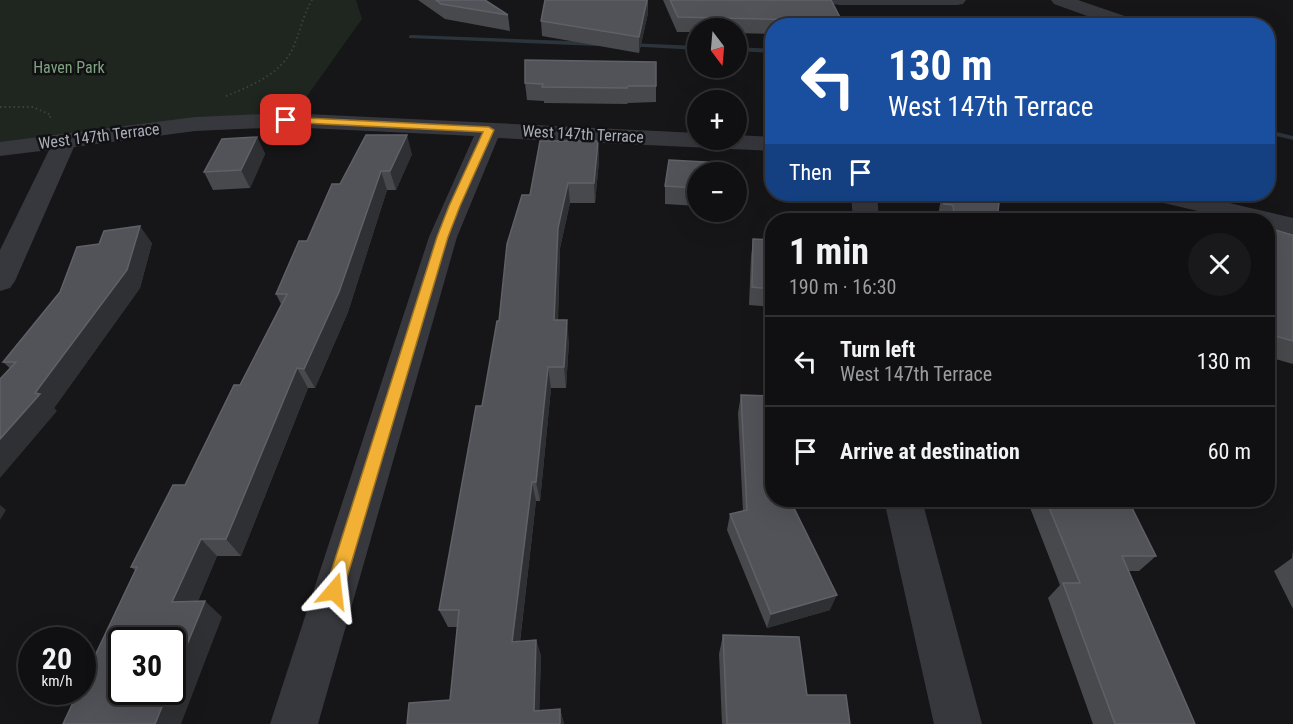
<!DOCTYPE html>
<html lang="en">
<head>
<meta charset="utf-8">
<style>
	body { margin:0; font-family:"Roboto Condensed",sans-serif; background:#19191b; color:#f1f3f6; height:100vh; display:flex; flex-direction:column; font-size:22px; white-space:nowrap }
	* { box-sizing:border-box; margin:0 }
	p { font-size:20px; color:#9c9d9f }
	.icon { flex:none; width:33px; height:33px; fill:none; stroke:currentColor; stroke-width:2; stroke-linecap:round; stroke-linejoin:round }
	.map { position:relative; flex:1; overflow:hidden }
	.sheet { position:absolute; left:765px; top:213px; width:510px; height:294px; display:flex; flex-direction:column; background:#101012; border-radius:24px; box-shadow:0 6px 24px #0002,0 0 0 2px #303032 }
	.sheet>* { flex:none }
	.banner { position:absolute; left:765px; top:18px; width:510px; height:183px; border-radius:24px; box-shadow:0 6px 24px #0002,0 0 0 2px #303032; background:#1a4fa0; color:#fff; overflow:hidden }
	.needle { width:39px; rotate:164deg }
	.controls { position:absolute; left:687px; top:18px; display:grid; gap:12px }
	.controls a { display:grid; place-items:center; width:60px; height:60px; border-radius:50%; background:#101012; box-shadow:0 6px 24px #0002,0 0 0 2px #303032; font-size:30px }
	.speed { position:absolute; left:18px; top:627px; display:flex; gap:12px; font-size:30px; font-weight:700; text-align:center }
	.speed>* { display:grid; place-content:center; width:78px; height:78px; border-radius:50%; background:#101012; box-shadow:0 6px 24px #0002,0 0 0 2px #303032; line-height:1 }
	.speed small { font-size:15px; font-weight:400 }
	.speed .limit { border:3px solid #111; border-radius:9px; background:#fff; color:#111 }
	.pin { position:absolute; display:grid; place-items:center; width:51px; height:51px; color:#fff; margin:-26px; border-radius:12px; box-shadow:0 3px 9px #0006 }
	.me { position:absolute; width:66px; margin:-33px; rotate:17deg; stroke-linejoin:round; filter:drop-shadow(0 0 4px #0008) }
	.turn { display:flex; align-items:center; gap:21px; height:126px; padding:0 24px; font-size:27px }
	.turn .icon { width:78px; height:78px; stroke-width:2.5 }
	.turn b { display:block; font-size:42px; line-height:51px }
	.then { display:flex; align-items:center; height:57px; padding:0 24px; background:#0003; gap:12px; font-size:22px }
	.round { display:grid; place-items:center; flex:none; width:63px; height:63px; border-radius:32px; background:#19191b }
	.head { display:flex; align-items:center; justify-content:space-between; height:102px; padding:0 24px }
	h1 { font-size:36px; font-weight:700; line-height:45px }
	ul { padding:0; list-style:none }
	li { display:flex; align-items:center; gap:18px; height:90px; padding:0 24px; border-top:2px solid #303032 }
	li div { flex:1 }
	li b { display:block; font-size:22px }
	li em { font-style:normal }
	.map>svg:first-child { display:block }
</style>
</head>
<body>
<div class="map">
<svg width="1293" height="724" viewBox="0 0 1293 724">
	<rect width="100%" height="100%" fill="#161618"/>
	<path fill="#1e261f" d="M 0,0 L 356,0 L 362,19 L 295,113 L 204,117 L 0,144 Z"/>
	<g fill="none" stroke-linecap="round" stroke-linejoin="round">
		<path fill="#2c353c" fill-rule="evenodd" d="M 411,35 L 597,42 L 600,44 L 597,46 L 409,38 L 409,36 Z
			M 628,43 L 698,46 L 698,50 L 626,46 L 626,44 Z
			M 736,47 L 772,49 L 772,53 L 736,51 Z
			M 1268,130 L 1293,136 L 1293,140 L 1268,134 Z"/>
		<path stroke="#3d3f44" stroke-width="2" stroke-dasharray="1.5 3" stroke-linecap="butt" d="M 226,96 C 251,86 281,74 293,48 C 300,32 303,15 312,0
			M 0,107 L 33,107 L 51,115 L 49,119"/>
		<path fill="#37383d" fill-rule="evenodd" d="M 830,0 L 966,0 L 963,4 L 957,5 L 839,5 L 833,4 Z
			M 1051,0 L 1078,0 L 1142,22 L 1144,26 L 1115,26 L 1054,4 Z
			M 286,113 L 698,133 L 698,140 L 736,140 L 736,135 L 772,137 L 772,151 L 498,138 L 457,237 L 318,724 L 270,724 L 429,237 L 474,136 L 286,127 L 195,131 L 74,147 L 15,281 L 10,288 L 0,291 L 0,250 L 49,150 L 0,156 L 0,142 L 195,117 Z
			M 851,194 L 877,194 L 879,220 L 853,220 Z
			M 1147,194 L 1191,194 L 1293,218 L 1293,234 L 1268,228 L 1268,220 L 1236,220 L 1151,200 Z
			M 884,500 L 922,500 L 982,724 L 934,724 Z"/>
	</g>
	<path fill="#47494d" d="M 418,0 L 485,0 L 508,15 L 510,31 L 445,19 Z
		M 545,0 L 648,0 L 648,13 L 639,53 L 542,36 L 541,21 Z
		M 663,0 L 831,0 L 842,21 L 841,26 L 772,26 L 772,34 L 736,33 L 736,28 L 698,28 L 698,32 L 677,32 Z
		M 656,62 L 656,102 L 628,103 L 627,104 L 544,103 L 544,101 L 527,100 L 525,83 Z
		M 257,137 L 265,154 L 250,188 L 213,190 L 204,172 Z
		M 598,141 L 599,161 L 595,203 L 570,203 L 560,248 L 558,320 L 569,341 L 566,388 L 551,388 L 540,501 L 536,501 L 520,642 L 536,640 L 541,656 L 539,711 L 560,709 L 564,724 L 407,724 L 450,700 L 457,627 L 448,627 L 439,610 L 482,406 L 499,321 L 530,195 Z
		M 412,154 L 396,190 L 387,190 L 348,312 L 315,388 L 308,388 L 241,556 L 217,556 L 198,601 L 222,617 L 136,571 L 131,567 L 185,485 L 240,385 L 281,304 L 276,294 L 340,184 Z
		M 698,172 L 698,206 L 665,204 L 665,186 Z
		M 942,194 L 1000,194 L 997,220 L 937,220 Z
		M 1268,228 L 1293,235 L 1293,364 L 1268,357 Z
		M 753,239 L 772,240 L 772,307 L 749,305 L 751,257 Z
		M 152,243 L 140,288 L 54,408 L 57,411 L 3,362 Z
		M 741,395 L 772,500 L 830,610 L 767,628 L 727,530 L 730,514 L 743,511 L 738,413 Z
		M 1027,500 L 1128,500 L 1156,556 L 1139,571 L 1128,571 L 1195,724 L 1093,724 L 1048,598 L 1060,585 Z
		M 1293,549 L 1293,609 L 1274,571 L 1292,558 Z
		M 723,635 L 807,695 L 850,724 L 722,724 L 719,654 Z"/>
	<path fill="#2f3033" d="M 647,0 L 648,13 L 639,53 L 639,37 Z
		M 407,135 L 412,154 L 396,190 L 390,171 Z
		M 257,137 L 265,154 L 250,188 L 241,170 Z
		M 598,141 L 599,161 L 595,203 L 594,183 Z
		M 381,171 L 387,190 L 348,312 L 315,388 L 304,369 Z
		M 568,183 L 570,203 L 560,248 L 557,341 L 554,320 L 558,228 Z
		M 140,226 L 152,243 L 140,288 L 54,408 L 57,411 L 0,478 L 0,439 Z
		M 567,320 L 569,341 L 566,388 L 564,367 Z
		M 548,367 L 551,388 L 540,501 L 536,482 Z
		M 297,368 L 308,388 L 241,556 L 226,539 Z
		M 532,482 L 536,501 L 518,658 L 512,642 Z
		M 0,505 L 6,510 L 0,520 Z
		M 201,539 L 217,556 L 191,618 L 172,602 Z
		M 837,595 L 830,610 L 767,628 L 771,614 Z
		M 205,601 L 222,617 L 181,724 L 155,724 L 168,692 L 172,692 L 172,681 Z
		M 536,640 L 541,656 L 539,724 L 534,711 Z
		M 560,709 L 564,724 L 560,724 Z"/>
	<path fill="#525359" stroke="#5f6168" stroke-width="1.5" d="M 436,0 L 485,0 L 508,15 L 441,4 Z
		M 545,0 L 647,0 L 639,37 L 541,21 Z
		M 670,0 L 831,0 L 842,21 L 678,17 Z
		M 525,60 L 656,62 L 656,86 L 628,86 L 627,88 L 542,87 L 543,84 L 525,83 Z
		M 366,135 L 407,135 L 390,171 L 381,171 L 339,292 L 304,369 L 297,368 L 226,539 L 201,539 L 172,602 L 205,601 L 172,681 L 172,640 L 122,640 L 122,692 L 168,692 L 155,724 L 63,724 L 78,692 L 82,692 L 82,683 L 137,567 L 131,567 L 173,485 L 185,485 L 234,385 L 240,385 L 287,294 L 276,294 L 299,241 L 307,241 L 332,184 L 340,184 Z
		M 257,137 L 241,170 L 204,172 L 222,139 Z
		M 540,141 L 598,141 L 594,183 L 568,183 L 558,228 L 554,320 L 567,320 L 564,367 L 548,367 L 536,482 L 532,482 L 512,642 L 536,640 L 534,711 L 560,709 L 560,724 L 407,724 L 409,703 L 450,700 L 459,610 L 439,610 L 476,406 L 482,406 L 497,321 L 499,321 L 507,244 L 522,195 L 530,195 Z
		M 669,160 L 724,163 L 723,172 L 698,172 L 698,188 L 665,186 Z
		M 946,194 L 1000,194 L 997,220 L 955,220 L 953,205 L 944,204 Z
		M 140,226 L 127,270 L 35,393 L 40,394 L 0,439 L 0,379 L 16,362 L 3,362 L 60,292 L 77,247 L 99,244 L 104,231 Z
		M 1268,228 L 1293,235 L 1293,341 L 1268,334 Z
		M 753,239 L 772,240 L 772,289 L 752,287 Z
		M 741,395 L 772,396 L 772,500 L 790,500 L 837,595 L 771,614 L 730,514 L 747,510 Z
		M 1046,500 L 1128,500 L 1156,556 L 1122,556 L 1195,724 L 1115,724 L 1063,583 L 1080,583 Z
		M 723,635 L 799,637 L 807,695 L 846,695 L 850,724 L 727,724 Z"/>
	<path fill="#f2b134" stroke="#9d7322" stroke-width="1.5" d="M 286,117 L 489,127 L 494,130 L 460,206 L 448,237 L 343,591 L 340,597 L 334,600 L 328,597 L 325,591 L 437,237 L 449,206 L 483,132 L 283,122 L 281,120 Z"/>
	<g text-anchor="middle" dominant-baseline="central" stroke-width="5" stroke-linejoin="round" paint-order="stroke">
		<g font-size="16" fill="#7fa381" stroke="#111113">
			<text x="69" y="67">Haven Park</text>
		</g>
		<g font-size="16" fill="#a8adb8" stroke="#111113">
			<text transform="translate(583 134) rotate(3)">West 147th Terrace</text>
			<text transform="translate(99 136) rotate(-7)">West 147th Terrace</text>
		</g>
	</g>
</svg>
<div class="controls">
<a><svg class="needle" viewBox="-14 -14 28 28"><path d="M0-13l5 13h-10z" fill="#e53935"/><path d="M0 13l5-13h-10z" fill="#9c9d9f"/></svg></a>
<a>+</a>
<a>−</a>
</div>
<div class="speed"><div>20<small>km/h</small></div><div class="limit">30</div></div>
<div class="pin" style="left:286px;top:120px;background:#d93025"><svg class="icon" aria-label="arrive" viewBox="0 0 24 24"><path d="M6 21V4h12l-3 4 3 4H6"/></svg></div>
<svg class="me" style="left:334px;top:591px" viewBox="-20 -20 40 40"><path d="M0-17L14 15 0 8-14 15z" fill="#f2b134" stroke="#fff" stroke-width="4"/></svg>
<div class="banner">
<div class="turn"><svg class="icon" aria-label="left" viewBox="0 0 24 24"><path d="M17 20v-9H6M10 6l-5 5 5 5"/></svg><div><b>130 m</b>West 147th Terrace</div></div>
<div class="then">Then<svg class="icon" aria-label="arrive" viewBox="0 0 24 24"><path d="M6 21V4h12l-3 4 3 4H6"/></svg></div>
</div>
<section class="sheet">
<div class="head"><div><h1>1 min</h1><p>190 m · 16:30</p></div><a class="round"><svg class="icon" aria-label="close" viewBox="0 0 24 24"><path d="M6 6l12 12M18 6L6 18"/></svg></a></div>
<ul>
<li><svg class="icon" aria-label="left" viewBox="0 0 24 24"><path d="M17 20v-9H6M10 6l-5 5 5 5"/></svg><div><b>Turn left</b><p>West 147th Terrace</p></div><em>130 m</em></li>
<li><svg class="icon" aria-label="arrive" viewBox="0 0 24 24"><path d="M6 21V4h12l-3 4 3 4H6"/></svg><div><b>Arrive at destination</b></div><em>60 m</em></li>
</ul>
</section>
</div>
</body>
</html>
